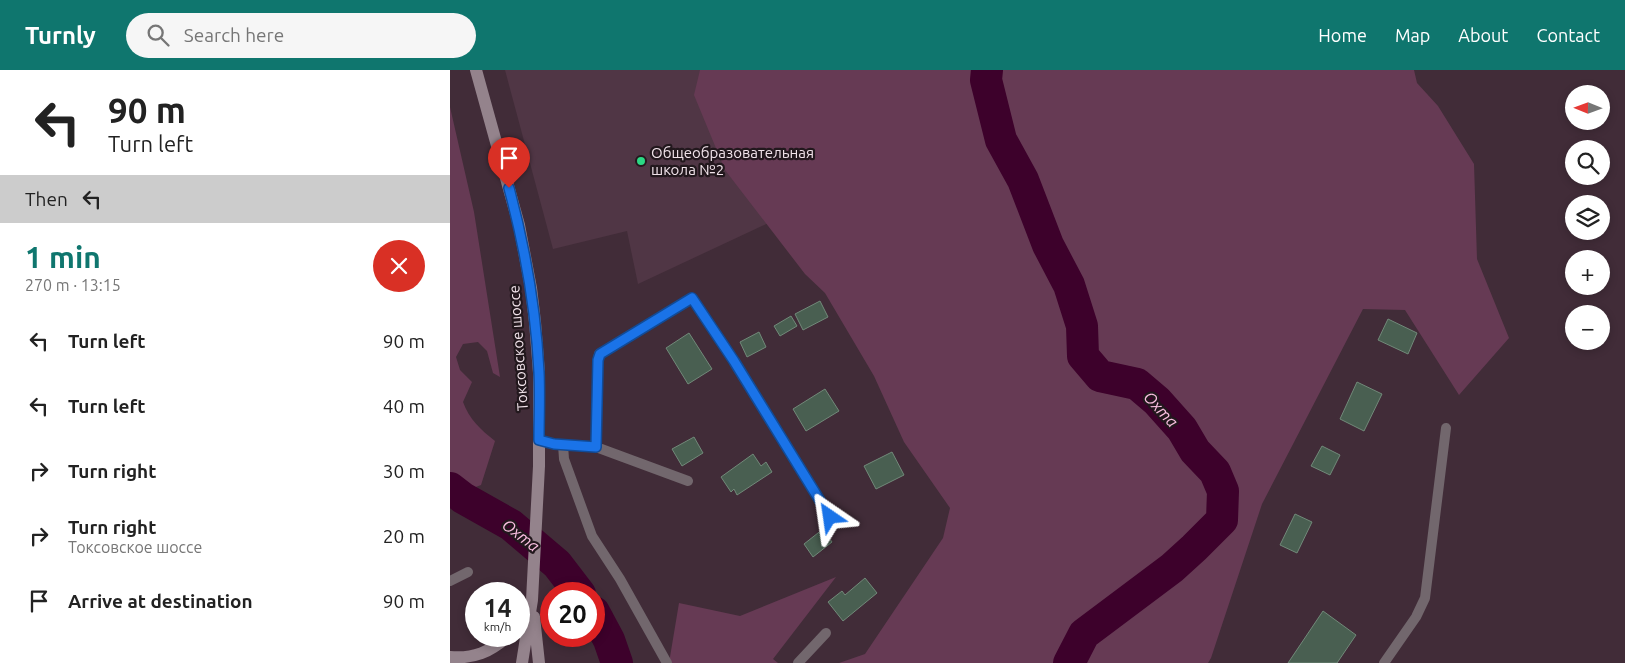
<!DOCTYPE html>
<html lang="en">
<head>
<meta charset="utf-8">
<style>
	body { margin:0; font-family:Ubuntu,sans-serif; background:#f6f6f6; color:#222; height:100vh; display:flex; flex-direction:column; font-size:19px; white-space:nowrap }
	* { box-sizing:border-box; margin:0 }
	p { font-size:16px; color:#767676 }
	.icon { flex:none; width:28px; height:28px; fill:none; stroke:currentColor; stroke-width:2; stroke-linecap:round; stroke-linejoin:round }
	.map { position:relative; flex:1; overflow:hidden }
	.panel { display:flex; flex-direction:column; background:#fff; width:450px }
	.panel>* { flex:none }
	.hud { background:#fff; color:#222; overflow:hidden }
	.needle { width:32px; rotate:271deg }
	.tools { position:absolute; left:1115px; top:15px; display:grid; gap:10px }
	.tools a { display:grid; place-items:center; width:45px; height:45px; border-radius:50%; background:#fff; box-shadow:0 2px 8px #0003; font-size:25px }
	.speed { position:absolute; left:15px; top:512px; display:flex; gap:10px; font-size:25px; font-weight:700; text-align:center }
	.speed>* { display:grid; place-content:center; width:65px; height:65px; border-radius:50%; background:#fff; box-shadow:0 2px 8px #0003; line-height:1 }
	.speed small { font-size:12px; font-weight:400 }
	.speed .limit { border:8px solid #d22; background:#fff; color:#111 }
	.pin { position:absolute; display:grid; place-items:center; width:42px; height:42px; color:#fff; margin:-51px -21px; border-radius:50% 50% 50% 0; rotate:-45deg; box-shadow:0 0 5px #0007 }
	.pin .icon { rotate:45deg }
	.me { position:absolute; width:55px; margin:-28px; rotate:328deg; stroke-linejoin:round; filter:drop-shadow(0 0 4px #0008) }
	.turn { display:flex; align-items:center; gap:18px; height:105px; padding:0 25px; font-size:22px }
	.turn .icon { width:65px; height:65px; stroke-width:2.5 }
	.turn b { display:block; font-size:35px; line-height:42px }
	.then { display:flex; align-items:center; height:48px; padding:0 25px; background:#0003; gap:10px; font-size:19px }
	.round { display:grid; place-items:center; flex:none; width:52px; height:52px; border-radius:26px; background:#f6f6f6 }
	.head { display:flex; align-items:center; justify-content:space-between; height:85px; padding:0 25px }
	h1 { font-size:30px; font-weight:700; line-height:38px; color:#0f766e }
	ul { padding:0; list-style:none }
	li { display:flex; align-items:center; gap:15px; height:65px; padding:0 25px }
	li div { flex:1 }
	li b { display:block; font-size:19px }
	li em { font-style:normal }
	header { display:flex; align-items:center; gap:30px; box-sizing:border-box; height:70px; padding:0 25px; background:#0f766e; color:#fff }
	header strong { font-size:24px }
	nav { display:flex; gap:28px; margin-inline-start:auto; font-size:18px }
	.search { width:350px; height:45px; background:#f6f6f6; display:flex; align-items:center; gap:12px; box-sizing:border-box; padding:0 18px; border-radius:28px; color:#767676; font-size:19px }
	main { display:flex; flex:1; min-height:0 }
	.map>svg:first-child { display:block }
</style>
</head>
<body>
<header>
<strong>Turnly</strong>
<div class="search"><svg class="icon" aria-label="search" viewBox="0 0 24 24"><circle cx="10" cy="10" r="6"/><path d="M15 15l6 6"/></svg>Search here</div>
<nav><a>Home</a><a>Map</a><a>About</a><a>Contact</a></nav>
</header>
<main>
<section class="panel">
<div class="hud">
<div class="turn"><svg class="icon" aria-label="left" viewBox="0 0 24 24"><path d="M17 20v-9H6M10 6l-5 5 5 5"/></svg><div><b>90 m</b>Turn left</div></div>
<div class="then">Then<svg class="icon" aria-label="left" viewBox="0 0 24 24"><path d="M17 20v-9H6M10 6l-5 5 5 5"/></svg></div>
</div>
<div class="head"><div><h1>1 min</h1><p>270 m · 13:15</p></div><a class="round" style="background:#d93025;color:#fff"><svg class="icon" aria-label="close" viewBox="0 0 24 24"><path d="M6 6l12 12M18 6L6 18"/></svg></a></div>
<ul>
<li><svg class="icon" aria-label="left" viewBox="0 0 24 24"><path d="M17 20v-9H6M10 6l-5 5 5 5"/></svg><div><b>Turn left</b></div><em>90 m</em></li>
<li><svg class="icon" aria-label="left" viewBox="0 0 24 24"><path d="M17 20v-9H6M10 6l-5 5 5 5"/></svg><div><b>Turn left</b></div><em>40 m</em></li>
<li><svg class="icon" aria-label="right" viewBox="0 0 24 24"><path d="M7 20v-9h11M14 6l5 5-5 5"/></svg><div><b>Turn right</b></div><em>30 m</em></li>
<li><svg class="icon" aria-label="right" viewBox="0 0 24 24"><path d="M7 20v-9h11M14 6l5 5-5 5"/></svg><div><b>Turn right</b><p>Токсовское шоссе</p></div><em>20 m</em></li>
<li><svg class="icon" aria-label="arrive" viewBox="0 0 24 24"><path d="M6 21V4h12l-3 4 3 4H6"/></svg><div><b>Arrive at destination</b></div><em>90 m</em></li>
</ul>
</section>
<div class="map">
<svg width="1175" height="593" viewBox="0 0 1175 593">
	<rect width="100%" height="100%" fill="#412c38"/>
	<path fill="#503645" d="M 55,0 L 258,0 L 331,147 L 188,214 L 177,161 L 103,179 Z"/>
	<path fill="#663a54" d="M 250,0 L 964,0 L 967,13 L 988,36 L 1024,94 L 1027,189 L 1059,268 L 1009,325 L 955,240 L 913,239 L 812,434 L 761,588 L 758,593 L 389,593 L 415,584 L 493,468 L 500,438 L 454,372 L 424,306 L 375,223 L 355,204 L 275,100 L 244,25 Z
		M 0,37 L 24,142 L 50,307 L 43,303 L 37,281 L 28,272 L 13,274 L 6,287 L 10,300 L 22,312 L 13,332 C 19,349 31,360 45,371 L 31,415 L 15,421 L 0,410 Z
		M 386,507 L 323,589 L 328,593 L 219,593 L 229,533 L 290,546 Z"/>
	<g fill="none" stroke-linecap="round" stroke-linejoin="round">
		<path stroke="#3d012b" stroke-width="32" d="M 537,0 L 536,10 L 551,70 L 573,110 L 598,175 L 619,215 L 632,256 L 633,286 L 650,306 L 687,314 L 707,331 L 732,359 L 745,381 L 765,402 L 773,421 L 772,450 L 744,478 L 722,498 L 634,564 L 619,593
			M 0,418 L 13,428 L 61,455 L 107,494 L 130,524
			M 144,542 L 159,570 L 167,593"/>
	</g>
	<path fill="#495f51" stroke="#718979" d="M 370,231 L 378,247 L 353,260 L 345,244 Z
		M 341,246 L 347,256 L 330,266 L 324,256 Z
		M 938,249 L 967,263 L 958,284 L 928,270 Z
		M 309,262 L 316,277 L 297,287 L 290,272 Z
		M 239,263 L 262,299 L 238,314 L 216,278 Z
		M 907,312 L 932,324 L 914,361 L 890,349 Z
		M 375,319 L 389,341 L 356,361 L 343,339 Z
		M 244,367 L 253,383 L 232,396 L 222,379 Z
		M 872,376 L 890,385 L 880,405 L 861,396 Z
		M 442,382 L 454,405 L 426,419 L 414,396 Z
		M 303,384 L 311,396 L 316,392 L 322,402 L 287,425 L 284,419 L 281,422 L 271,407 Z
		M 845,444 L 862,452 L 847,483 L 830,475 Z
		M 373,459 L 382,472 L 363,487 L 354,474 Z
		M 415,508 L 427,523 L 393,551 L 378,532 L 392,521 L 395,525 Z
		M 873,541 L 906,565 L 887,593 L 838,593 Z"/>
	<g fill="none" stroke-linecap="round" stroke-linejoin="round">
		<path stroke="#72676d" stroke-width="10" d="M 89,370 L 104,374 L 146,377 L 148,290 L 149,284 L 242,228 L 284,291 L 380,447
			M 113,375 L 114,389 L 142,466 L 170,509 L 217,593
			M 146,377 L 238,411
			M 0,511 L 18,502
			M 348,593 L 376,563
			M 934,593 L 966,547 L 975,528 L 996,358"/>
		<path stroke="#94838c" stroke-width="12" d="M 26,0 L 69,155 L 81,218 L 85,252 L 89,303 L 89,396 L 82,530 L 72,593
			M 84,547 L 89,593
			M 0,587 C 24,589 40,582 58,566"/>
	</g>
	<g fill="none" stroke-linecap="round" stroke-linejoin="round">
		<g stroke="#114b97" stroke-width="12">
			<path id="route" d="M 59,118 C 75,178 86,239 89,302 C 90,325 89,348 89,370 L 104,374 L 146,377 L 148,290 L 150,284 L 242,228 L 284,291 L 380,447"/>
		</g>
		<use href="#route" stroke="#1a73e8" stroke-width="9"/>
	</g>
	<circle fill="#2bd884" stroke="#22181d" stroke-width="2" cx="191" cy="91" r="5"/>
	<g text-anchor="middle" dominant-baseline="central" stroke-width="4.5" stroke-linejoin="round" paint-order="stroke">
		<g font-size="15" fill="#f0e2e9" stroke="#22181d" text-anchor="start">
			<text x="201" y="82">Общеобразовательная<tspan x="201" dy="17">школа №2</tspan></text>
		</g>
		<g font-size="15" fill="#f0e2e9" stroke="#22181d">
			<text transform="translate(68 278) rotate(-94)">Токсовское шоссе</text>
		</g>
		<g font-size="16" font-style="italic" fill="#fbc0e2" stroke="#22181d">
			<text transform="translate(711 339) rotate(47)">Охта</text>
			<text transform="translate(71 465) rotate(38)">Охта</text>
		</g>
	</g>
</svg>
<div class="tools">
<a><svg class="needle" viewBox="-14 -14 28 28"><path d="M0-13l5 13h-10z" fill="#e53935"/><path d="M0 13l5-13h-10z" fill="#767676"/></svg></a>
<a><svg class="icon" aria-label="search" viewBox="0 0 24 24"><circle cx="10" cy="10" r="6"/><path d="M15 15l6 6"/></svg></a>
<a><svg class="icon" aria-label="layers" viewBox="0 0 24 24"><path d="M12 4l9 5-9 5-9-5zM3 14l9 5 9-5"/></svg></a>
<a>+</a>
<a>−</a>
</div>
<div class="speed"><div>14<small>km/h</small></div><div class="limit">20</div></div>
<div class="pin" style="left:59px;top:118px;background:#d93025"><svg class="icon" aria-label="arrive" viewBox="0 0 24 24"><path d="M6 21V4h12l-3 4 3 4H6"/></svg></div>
<svg class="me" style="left:380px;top:447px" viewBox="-20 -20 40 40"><path d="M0-17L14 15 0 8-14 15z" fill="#1a73e8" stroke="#fff" stroke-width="4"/></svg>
</div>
</main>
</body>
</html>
